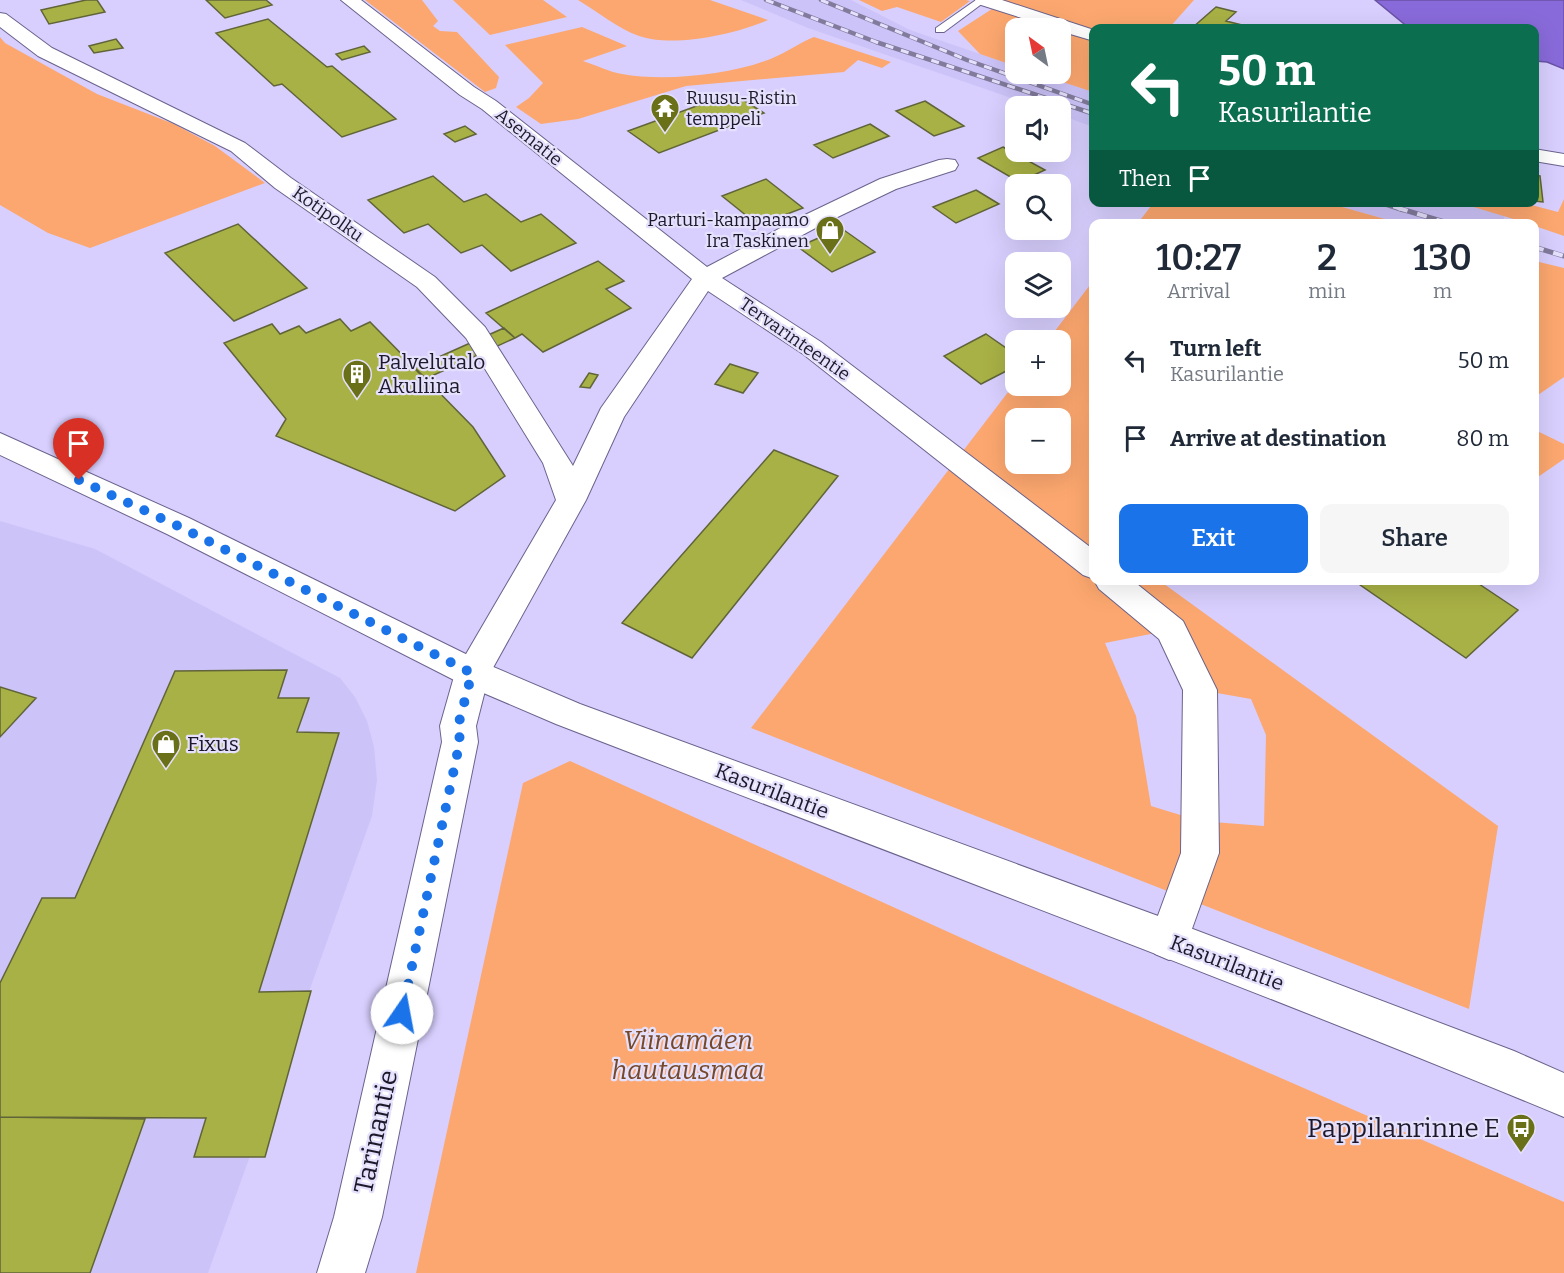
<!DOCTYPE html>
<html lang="en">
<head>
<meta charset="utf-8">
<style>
	body { margin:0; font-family:Bitter,serif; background:#f6f6f7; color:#1f2937; height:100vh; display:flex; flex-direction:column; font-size:22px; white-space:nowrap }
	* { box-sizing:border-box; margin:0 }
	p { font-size:20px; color:#747a83 }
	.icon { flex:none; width:33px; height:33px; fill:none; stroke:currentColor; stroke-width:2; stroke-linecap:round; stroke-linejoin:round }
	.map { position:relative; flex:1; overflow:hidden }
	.details { position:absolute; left:1089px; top:219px; width:450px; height:366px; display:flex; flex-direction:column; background:#fff; border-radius:12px; box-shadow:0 6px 24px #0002 }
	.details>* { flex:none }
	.hud { position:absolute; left:1089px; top:24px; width:450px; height:183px; border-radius:12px; box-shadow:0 6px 24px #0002; background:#0b6e4f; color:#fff; overflow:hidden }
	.needle { width:39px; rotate:327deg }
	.controls { position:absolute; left:1005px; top:18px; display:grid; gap:12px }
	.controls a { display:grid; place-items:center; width:66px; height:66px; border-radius:12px; background:#fff; box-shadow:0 6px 24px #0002; font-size:30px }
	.pin { position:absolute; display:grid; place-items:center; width:51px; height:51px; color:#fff; margin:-62px -26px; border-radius:50% 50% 50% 0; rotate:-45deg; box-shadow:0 0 6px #0007 }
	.pin .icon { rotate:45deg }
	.me { position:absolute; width:66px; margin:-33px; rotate:12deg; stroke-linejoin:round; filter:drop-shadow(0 0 4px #0008) }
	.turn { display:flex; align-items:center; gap:21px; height:126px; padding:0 30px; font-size:27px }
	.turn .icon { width:78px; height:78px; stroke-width:2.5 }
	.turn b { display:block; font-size:42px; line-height:51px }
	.then { display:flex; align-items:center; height:57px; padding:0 30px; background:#0003; gap:12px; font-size:22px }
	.eta { display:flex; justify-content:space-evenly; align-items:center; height:102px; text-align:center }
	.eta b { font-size:36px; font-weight:600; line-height:42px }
	.cta { display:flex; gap:12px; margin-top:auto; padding:12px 30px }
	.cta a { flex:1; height:69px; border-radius:12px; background:#1a73e8; color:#fff; font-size:24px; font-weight:600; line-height:69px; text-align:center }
	.cta a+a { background:#f6f6f7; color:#1f2937 }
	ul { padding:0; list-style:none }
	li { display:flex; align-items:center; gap:18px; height:78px; padding:0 30px }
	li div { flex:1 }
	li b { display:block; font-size:22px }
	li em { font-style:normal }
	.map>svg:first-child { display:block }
</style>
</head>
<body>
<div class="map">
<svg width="1564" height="1273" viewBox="0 0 1564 1273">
	<rect width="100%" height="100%" fill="#d8cffe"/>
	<path fill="#ccc3f8" d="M 741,0 L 851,0 L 910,30 L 1015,66 L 1016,74 L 1038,74 L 1093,92 L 1093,127 L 1061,115 L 1060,106 L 1035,106 L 808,28 Z
		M 1328,203 L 1460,203 L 1504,216 L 1503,223 L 1399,223 Z
		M 0,521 L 95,549 L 340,678 L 355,697 L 367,721 L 374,747 L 377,780 L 372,816 L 208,1273 L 0,1273 Z"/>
	<path fill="#fca76f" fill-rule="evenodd" d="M 365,0 L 422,0 L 438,21 L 433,26 L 440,31 L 457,32 L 499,77 L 496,88 L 485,92 Z
		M 453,0 L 543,0 L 567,17 L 490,35 Z
		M 578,0 L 710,0 L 768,20 C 736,34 673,48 639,36 C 617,28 598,12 578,0 Z
		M 859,0 L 966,0 L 970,1 L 941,22 L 897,7 L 882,11 Z
		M 984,0 L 1194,0 L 1169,28 L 1094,28 L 1093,92 L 1038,74 L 1060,74 L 1060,28 L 1016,28 L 1015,66 L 980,54 L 958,31 L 998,5 Z
		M 582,27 L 627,46 L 583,61 C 596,65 609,72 622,74 C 665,82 737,75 777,56 C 790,50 801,42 814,37 L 891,62 L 882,68 L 858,60 L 844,72 L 686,86 L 578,119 L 541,124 L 516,107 L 529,98 L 543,83 L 505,45 Z
		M 0,37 L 5,43 L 97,94 L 174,124 L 215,146 L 265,183 L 90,248 L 48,233 L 0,205 Z
		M 1564,199 L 1564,236 L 1535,226 L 1534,224 L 1527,223 L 1460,203 L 1524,203 L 1558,212 Z
		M 1154,202 L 1328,203 L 1399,223 L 1138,223 Z
		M 1535,261 L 1564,268 L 1564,377 L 1538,395 L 1534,394 Z
		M 1093,281 L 1094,580 L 1160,581 L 1498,826 L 1469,1009 L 751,728 L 1015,383 L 1016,386 L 1060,386 L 1060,340 L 1048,340 ZM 1016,418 L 1060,418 L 1060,464 L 1016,464 ZM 1171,630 L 1200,690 L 1251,699 L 1266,735 L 1264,826 L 1200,821 L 1151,806 L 1136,716 L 1105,643 Z
		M 1535,430 L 1564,444 L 1564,459 L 1535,479 Z
		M 570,761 L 986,949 L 1564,1202 L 1564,1273 L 416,1273 L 523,783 Z"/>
	<path fill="#896ada" stroke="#6952a5" stroke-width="1.5" d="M 1375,0 L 1564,0 L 1564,69 L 1547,62 L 1535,61 L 1534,28 L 1409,28 Z"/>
	<path fill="#a8b145" stroke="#606438" stroke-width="1.5" d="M 86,0 L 97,0 L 105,12 L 49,24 L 41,10 Z
		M 206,0 L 266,0 L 272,5 L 225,18 Z
		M 1216,7 L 1236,12 L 1226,21 L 1254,28 L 1192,28 Z
		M 268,19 L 327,67 L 332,66 L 396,119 L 342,137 L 282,84 L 274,86 L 216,33 Z
		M 116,39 L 123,48 L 94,53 L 89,46 Z
		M 364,46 L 370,52 L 342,60 L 336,54 Z
		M 732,93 L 764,113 L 659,153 L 628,131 Z
		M 925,101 L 964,126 L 934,136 L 896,111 Z
		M 870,124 L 889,136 L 833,158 L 814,145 Z
		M 465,126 L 476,134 L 455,142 L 444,134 Z
		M 1003,147 L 1045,170 L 1019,182 L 978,158 Z
		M 1534,175 L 1540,176 L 1543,202 L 1534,201 Z
		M 433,176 L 464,202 L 486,194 L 521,222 L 541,214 L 576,243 L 511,271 L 482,245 L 461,253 L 428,224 L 404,233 L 368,200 Z
		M 766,179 L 803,208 L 758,225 L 722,196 Z
		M 976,190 L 999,204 L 956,223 L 933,207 Z
		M 238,224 L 307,288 L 234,321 L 165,253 Z
		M 841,228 L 875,252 L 832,272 L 798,247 Z
		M 598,261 L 624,281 L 606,289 L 631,308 L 543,352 L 522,334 L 515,338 L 486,313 Z
		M 340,319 L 351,331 L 370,322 L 473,427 L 505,476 L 455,511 L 276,436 L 286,419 L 224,343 L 272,324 L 280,334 L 299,326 L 306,333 Z
		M 504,328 L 515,338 L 425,379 L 414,368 Z
		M 986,334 L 1016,355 L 1016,366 L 981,384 L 944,356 Z
		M 730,364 L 758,373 L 743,393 L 715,384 Z
		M 589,373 L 598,375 L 590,388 L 580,387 Z
		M 774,450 L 838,476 L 692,658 L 622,623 Z
		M 1353,580 L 1473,580 L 1518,610 L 1466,658 Z
		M 287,670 L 278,698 L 309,698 L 297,732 L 339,733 L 259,992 L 311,991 L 265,1157 L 194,1157 L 206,1118 L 0,1117 L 0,983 L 42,898 L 75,898 L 175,671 Z
		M 0,687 L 36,698 L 0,737 Z
		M 0,1117 L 145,1119 L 90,1273 L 0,1273 Z"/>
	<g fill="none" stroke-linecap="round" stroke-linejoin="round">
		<g stroke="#6b638c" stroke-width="2">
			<path id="lane" d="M 976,0 L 987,0 L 944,32 L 936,32 L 936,28 Z"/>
		</g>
		<g stroke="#6b638c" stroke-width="2">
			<path id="street" d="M 341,0 L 361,0 L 474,87 L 496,101 L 707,267 L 807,214 L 880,179 L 939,160 L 947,159 L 955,160 L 958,165 L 955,170 L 896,189 L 823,224 L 722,278 L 821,342 L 1094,550 L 1094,579 L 1083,575 L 803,354 L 708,291 L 624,417 L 586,500 L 489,675 L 476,726 L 478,742 L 382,1217 L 365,1273 L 317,1273 L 334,1217 L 442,742 L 440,726 L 455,673 L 556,500 L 543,463 L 466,338 L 417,287 L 275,188 L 231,151 L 38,56 L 0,27 L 0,13 L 6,14 L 52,48 L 245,143 L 291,178 L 435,277 L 485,327 L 573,466 L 601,408 L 692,279 L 482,109 L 460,95 Z
				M 975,0 L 1002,0 L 1094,30 L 1094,41 L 1060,31 L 1060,28 L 1053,28 L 978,4 Z
				M 1534,149 L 1564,154 L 1564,166 L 1534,161 Z
				M 1094,580 L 1132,580 L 1183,621 L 1217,690 L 1219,853 L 1183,954 L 1169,960 L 1155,954 L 1149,940 L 1181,853 L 1183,690 L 1159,639 L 1099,589 Z"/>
		</g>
		<g stroke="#6b638c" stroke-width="2">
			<path id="secondary" d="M 0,433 L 189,518 L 484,663 L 580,704 L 1169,920 L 1514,1051 L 1564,1073 L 1564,1117 C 1231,979 892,854 556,724 L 460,683 L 167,534 L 0,455 Z"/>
		</g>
		<use href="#lane" fill="#fff" fill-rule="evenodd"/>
		<use href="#street" fill="#fff" fill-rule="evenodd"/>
		<use href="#secondary" fill="#fff" fill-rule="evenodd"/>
		<g stroke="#827b9c" stroke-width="4.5">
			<path id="rail-far1" d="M 766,0 L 876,42 L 1094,114
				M 821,0 L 967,60 L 1094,105
				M 1378,202 L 1403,210"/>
		</g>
		<g stroke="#827b9c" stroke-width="5">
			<path id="rail" d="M 1398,208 L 1451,224
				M 1534,247 L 1564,256"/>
		</g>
		<use href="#rail-far1" stroke="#e5e0fc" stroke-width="3" stroke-dasharray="8" stroke-linecap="butt"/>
		<use href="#rail" stroke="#e5e0fc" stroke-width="4" stroke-dasharray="10" stroke-linecap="butt"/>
	</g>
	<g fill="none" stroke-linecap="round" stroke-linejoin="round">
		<path stroke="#1a73e8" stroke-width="10" stroke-dasharray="0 18" d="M 79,480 L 178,526 L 472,673 L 458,726 L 460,741 L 402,1013"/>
	</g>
	<defs>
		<g id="temple-pin" transform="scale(1.5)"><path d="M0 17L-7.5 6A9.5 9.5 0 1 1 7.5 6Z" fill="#6a7017" stroke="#e5e0fc"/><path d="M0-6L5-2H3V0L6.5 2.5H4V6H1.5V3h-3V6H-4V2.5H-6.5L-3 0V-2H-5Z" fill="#fff"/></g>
		<g id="shop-pin" transform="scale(1.5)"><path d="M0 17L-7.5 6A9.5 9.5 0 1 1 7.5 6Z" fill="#6a7017" stroke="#e5e0fc"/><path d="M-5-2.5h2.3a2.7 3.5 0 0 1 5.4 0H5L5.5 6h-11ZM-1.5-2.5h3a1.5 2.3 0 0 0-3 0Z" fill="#fff"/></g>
		<g id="building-pin" transform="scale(1.5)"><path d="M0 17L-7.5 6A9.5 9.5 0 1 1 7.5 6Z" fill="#6a7017" stroke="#e5e0fc"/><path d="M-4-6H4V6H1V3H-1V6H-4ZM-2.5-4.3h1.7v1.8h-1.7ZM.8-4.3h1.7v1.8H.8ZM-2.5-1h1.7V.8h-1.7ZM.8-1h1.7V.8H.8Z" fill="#fff"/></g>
		<g id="bus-pin" transform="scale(1.5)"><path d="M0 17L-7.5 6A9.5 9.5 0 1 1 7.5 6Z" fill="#6a7017" stroke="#e5e0fc"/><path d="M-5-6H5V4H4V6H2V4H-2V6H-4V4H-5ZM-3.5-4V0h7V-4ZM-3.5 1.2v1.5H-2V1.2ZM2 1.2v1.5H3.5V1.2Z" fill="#fff"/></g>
	</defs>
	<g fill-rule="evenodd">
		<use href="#temple-pin" x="665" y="108"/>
		<use href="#shop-pin" x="830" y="230"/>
		<use href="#building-pin" x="357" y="374"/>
		<use href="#shop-pin" x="166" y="744"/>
		<use href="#bus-pin" x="1521" y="1128"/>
	</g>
	<g text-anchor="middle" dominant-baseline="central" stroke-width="4.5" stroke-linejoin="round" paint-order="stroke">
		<g font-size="18" fill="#1d192a" stroke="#e5e0fc" text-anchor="start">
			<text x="686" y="98">Ruusu-Ristin<tspan x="686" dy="21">temppeli</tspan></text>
			<text x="809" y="220" text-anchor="end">Parturi-kampaamo<tspan x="809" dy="21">Ira Taskinen</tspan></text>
		</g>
		<g font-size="18" fill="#1d192a" stroke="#e5e0fc">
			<text transform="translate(529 137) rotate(39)">Asematie</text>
			<text transform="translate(328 214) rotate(35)">Kotipolku</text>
			<text transform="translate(795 339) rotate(35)">Tervarinteentie</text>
		</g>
		<g font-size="21" fill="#1d192a" stroke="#e5e0fc" text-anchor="start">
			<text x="378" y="362">Palvelutalo<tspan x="378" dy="24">Akuliina</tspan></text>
			<text x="187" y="744">Fixus</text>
		</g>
		<g font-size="21" fill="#1d192a" stroke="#e5e0fc">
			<text transform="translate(772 791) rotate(21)">Kasurilantie</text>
			<text transform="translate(1227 963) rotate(21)">Kasurilantie</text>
		</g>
		<g font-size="26" font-style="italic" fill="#764828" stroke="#e5e0fc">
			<text x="688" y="1040">Viinamäen<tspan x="688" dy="30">hautausmaa</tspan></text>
		</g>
		<g font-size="26" fill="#1d192a" stroke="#e5e0fc" text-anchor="end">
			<text x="1500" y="1128">Pappilanrinne E</text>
		</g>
		<g font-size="26" fill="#1d192a" stroke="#e5e0fc">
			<text transform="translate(376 1132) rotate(-78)">Tarinantie</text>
		</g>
	</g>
</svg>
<div class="controls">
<a><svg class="needle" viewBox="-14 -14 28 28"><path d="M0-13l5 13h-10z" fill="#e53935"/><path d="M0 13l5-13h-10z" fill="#747a83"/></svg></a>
<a><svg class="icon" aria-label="sound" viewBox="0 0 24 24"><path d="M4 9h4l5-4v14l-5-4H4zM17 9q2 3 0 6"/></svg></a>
<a><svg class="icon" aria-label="search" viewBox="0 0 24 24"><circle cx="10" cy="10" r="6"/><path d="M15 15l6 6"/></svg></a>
<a><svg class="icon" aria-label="layers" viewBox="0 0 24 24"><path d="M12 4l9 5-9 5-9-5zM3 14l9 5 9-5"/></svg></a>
<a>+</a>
<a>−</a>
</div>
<div class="pin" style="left:79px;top:480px;background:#d93025"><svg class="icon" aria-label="arrive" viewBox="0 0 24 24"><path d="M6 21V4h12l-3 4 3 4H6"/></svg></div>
<svg class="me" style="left:402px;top:1013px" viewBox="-20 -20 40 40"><circle r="19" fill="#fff"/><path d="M0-13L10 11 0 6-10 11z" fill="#1a73e8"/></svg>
<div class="hud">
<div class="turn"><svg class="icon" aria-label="left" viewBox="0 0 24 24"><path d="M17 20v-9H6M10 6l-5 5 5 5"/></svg><div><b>50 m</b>Kasurilantie</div></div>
<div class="then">Then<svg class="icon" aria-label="arrive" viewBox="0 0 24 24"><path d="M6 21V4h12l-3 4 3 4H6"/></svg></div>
</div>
<section class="details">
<div class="eta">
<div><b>10:27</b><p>Arrival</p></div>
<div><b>2</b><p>min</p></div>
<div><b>130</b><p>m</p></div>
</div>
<ul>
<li><svg class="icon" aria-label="left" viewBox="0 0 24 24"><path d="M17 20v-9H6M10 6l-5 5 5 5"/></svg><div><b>Turn left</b><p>Kasurilantie</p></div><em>50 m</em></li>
<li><svg class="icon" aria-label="arrive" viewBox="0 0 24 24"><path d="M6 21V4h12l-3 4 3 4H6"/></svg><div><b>Arrive at destination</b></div><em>80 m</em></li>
</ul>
<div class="cta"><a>Exit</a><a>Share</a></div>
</section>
</div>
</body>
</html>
